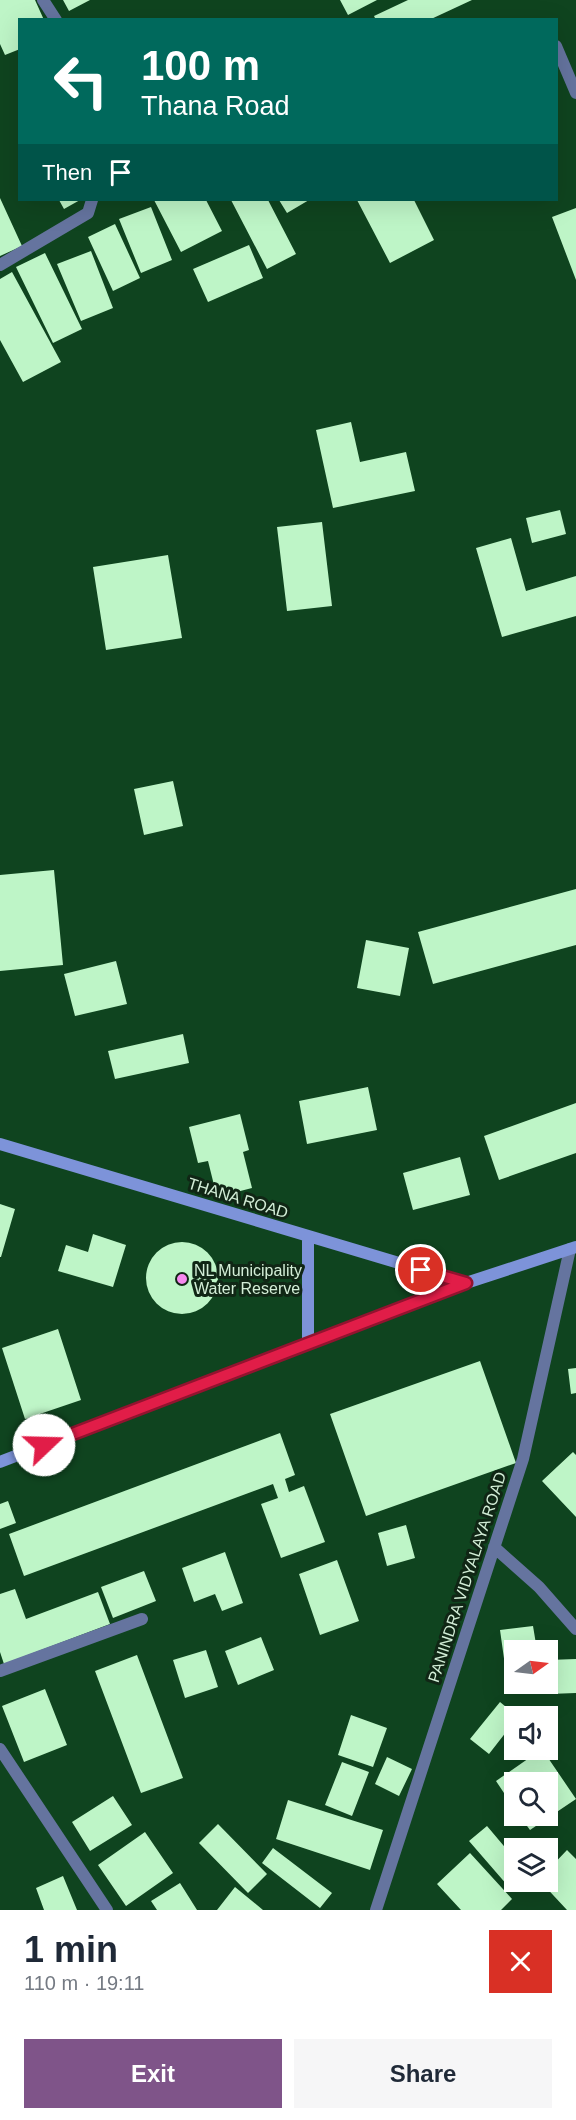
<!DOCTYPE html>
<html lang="en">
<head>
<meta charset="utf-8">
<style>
	body { margin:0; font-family:Arial,sans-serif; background:#f6f6f7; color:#1f2937; height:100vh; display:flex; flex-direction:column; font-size:22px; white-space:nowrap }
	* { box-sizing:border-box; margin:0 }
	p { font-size:20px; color:#747a83 }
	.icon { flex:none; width:33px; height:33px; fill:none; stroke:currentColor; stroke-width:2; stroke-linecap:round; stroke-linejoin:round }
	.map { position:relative; height:1910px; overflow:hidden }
	.drawer { display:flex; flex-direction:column; background:#fff; flex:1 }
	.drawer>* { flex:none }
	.guide { position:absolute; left:18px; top:18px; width:540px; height:183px; border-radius:0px; box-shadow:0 6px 24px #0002; background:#00695c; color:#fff; overflow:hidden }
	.needle { width:39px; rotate:76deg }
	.fabs { position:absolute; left:504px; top:1640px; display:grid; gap:12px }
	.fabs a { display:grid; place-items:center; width:54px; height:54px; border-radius:0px; background:#fff; box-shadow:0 6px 24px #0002; font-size:30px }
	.pin { position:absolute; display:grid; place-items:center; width:51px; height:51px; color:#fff; margin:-26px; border:3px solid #fff; border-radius:50%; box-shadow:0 2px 6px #0007 }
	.me { position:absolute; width:66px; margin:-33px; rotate:69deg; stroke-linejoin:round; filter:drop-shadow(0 0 4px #0008) }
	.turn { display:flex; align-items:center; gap:21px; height:126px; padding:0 24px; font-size:27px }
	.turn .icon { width:78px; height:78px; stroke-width:2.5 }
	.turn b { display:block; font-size:42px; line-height:51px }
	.then { display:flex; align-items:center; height:57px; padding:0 24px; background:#0003; gap:12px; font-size:22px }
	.round { display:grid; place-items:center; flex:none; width:63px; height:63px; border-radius:0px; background:#f6f6f7 }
	.overview { display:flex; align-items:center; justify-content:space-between; height:102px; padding:0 24px }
	h1 { font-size:36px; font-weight:600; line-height:45px }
	.primary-button { display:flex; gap:12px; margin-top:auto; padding:12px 24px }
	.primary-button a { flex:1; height:69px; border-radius:0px; background:#7f5489; color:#fff; font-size:24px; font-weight:600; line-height:69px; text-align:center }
	.primary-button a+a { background:#f6f6f7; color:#1f2937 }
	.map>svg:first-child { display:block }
</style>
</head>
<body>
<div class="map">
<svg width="576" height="1910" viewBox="0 0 576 1910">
	<rect width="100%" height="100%" fill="#0f441f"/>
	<path fill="#bef5c7" d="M 0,0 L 35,0 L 44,20 L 20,20 L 20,49 L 5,55 L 0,44 Z
		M 63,0 L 90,0 L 69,11 Z
		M 340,0 L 377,0 L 348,15 Z
		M 408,0 L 472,0 L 429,20 L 376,20 L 374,16 Z
		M 0,198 L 22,246 L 0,256 Z
		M 59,200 L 80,200 L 64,209 Z
		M 154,200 L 206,200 L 222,231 L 181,252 Z
		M 231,200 L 268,200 L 296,254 L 267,269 Z
		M 279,200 L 309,200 L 287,213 Z
		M 357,200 L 414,200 L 434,240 L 390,263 Z
		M 151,207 L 172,260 L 141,273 L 119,219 Z
		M 576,208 L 576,280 L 552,217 Z
		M 115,224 L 140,278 L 113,291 L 88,237 Z
		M 249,245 L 263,278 L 208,302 L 193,269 Z
		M 91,251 L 113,308 L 81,321 L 57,264 Z
		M 45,253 L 82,329 L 53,343 L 16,267 Z
		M 12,272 L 61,362 L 23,382 L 0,340 L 0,279 Z
		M 351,422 L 360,462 L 406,452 L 415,491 L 333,508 L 316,430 Z
		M 560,510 L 566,534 L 532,543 L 526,518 Z
		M 322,522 L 332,606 L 287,611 L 277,527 Z
		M 511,538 L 526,591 L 576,576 L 576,616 L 502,637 L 476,548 Z
		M 168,555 L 182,638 L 106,650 L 93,567 Z
		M 173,781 L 183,826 L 144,835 L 134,789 Z
		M 54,870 L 63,965 L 0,971 L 0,875 Z
		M 576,889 L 576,945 L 433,984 L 418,932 Z
		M 366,940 L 409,948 L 400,996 L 357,988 Z
		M 116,961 L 127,1004 L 75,1016 L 64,974 Z
		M 183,1034 L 189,1063 L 115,1079 L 108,1051 Z
		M 368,1087 L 377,1130 L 307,1144 L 299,1101 Z
		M 576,1103 L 576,1153 L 499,1180 L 484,1136 Z
		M 240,1114 L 249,1150 L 243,1152 L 252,1188 L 217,1197 L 208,1161 L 198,1163 L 189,1127 Z
		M 460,1157 L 470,1195 L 413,1210 L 403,1173 Z
		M 0,1204 L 15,1209 L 1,1257 L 0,1257 Z
		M 93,1234 L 126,1245 L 113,1287 L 58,1271 L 66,1245 L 88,1252 Z
		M146 1278a36 36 0 1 1 72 0a36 36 0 1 1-72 0Z
		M 58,1329 L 81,1400 L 25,1419 L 2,1348 Z
		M 480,1361 L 516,1463 L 366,1516 L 330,1414 Z
		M 576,1368 L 576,1393 L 571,1394 L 568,1369 Z
		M 280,1433 L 295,1475 L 285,1479 L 289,1492 L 304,1486 L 325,1542 L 281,1558 L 261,1504 L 278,1498 L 273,1484 L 24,1576 L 9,1534 Z
		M 573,1452 L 576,1455 L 576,1517 L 542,1481 Z
		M 8,1501 L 16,1523 L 0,1529 L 0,1504 Z
		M 406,1525 L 415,1558 L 387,1566 L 378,1533 Z
		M 225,1552 L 243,1603 L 222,1611 L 215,1594 L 194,1602 L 182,1568 Z
		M 337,1560 L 359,1621 L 320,1635 L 299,1574 Z
		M 144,1571 L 156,1601 L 113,1618 L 101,1587 Z
		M 15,1589 L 26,1619 L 98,1592 L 110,1624 L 4,1664 L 0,1652 L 0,1594 Z
		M 533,1626 L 537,1650 L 514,1650 L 514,1683 L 528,1684 L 508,1687 L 500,1630 Z
		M 261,1637 L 274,1670 L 238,1685 L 225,1651 Z
		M 206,1650 L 218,1687 L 185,1698 L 173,1660 Z
		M 137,1655 L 183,1778 L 141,1793 L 95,1671 Z
		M 576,1659 L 576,1693 L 549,1694 L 548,1660 Z
		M 45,1689 L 67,1745 L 24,1762 L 2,1706 Z
		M 500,1702 L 517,1716 L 514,1716 L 514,1722 L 489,1754 L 470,1739 Z
		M 351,1715 L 387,1728 L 373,1767 L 338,1755 Z
		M 542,1749 L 576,1799 L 530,1830 L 519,1815 L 548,1815 L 548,1782 L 514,1782 L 514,1808 L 496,1781 Z
		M 387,1757 L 412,1769 L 399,1796 L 375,1784 Z
		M 342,1762 L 369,1772 L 352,1816 L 325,1805 Z
		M 113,1796 L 132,1825 L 90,1851 L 72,1822 Z
		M 288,1800 L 383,1830 L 370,1870 L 276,1839 Z
		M 218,1824 L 267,1874 L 248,1893 L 199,1843 Z
		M 487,1826 L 514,1858 L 514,1880 L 508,1886 L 469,1841 Z
		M 145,1832 L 173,1873 L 126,1906 L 98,1865 Z
		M 273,1848 L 332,1893 L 320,1908 L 262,1863 Z
		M 567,1850 L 576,1859 L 576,1910 L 567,1910 L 540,1881 L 548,1881 L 548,1870 Z
		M 470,1853 L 512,1899 L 501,1910 L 461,1910 L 437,1884 Z
		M 63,1876 L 77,1910 L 44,1910 L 36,1888 Z
		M 180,1883 L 197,1910 L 157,1910 L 151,1901 Z
		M 235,1887 L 263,1910 L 217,1910 Z"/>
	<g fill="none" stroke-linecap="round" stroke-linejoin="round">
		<path stroke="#65749f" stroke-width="12" d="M 43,0 L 56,20
			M 556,46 L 576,93
			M 0,265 L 88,213 L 92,200
			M 494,1547 L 539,1587 L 576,1629
			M 0,1671 L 142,1619
			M 0,1749 L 107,1910
			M 376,1910 L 523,1459 L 570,1249"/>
		<path stroke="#7d93d9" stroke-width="12" d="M 0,1144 L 466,1283
			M 308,1344 L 308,1237
			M 0,1462 L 466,1283 L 576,1247"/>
	</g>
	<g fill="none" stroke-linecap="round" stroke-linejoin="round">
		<g stroke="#92132f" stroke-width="15">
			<path id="route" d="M 44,1445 L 466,1283 L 421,1270"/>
		</g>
		<use href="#route" stroke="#e11d48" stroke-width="10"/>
	</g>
	<circle fill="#f589ee" stroke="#102615" stroke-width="2" cx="182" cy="1279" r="6"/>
	<g text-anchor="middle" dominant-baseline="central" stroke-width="6" stroke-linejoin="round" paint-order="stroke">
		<g font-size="16" fill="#d3eed7" stroke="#102615">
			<text transform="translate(238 1198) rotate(17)">THANA ROAD</text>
			<text transform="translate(467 1577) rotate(-72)">PANINDRA VIDYALAYA ROAD</text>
		</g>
		<g font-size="16" fill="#d3eed7" stroke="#102615" text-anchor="start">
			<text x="194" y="1270">NL Municipality<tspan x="194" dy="18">Water Reserve</tspan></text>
		</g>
	</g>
</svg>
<div class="fabs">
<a><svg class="needle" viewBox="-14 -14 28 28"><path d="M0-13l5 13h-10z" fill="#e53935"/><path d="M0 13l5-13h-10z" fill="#747a83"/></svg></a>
<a><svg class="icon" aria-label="sound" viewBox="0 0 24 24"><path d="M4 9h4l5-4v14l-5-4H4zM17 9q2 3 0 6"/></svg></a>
<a><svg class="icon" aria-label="search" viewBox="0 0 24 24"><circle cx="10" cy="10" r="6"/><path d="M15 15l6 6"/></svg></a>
<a><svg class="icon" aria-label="layers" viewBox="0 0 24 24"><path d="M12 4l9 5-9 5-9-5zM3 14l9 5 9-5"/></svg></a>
</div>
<div class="pin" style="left:421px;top:1270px;background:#d93025"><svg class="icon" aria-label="arrive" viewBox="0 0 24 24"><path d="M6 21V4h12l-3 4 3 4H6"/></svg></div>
<svg class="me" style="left:44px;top:1445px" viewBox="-20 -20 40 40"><circle r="19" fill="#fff"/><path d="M0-13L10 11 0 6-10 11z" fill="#e11d48"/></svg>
<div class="guide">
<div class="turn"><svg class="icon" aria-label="left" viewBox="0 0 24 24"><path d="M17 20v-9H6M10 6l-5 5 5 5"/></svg><div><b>100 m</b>Thana Road</div></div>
<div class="then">Then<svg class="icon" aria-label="arrive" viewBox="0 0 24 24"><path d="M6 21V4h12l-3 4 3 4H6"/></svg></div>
</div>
</div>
<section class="drawer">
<div class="overview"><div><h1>1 min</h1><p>110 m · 19:11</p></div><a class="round" style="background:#d93025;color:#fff"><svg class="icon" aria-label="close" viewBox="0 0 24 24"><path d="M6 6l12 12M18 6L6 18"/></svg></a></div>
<div class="primary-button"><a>Exit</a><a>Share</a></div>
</section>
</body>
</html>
